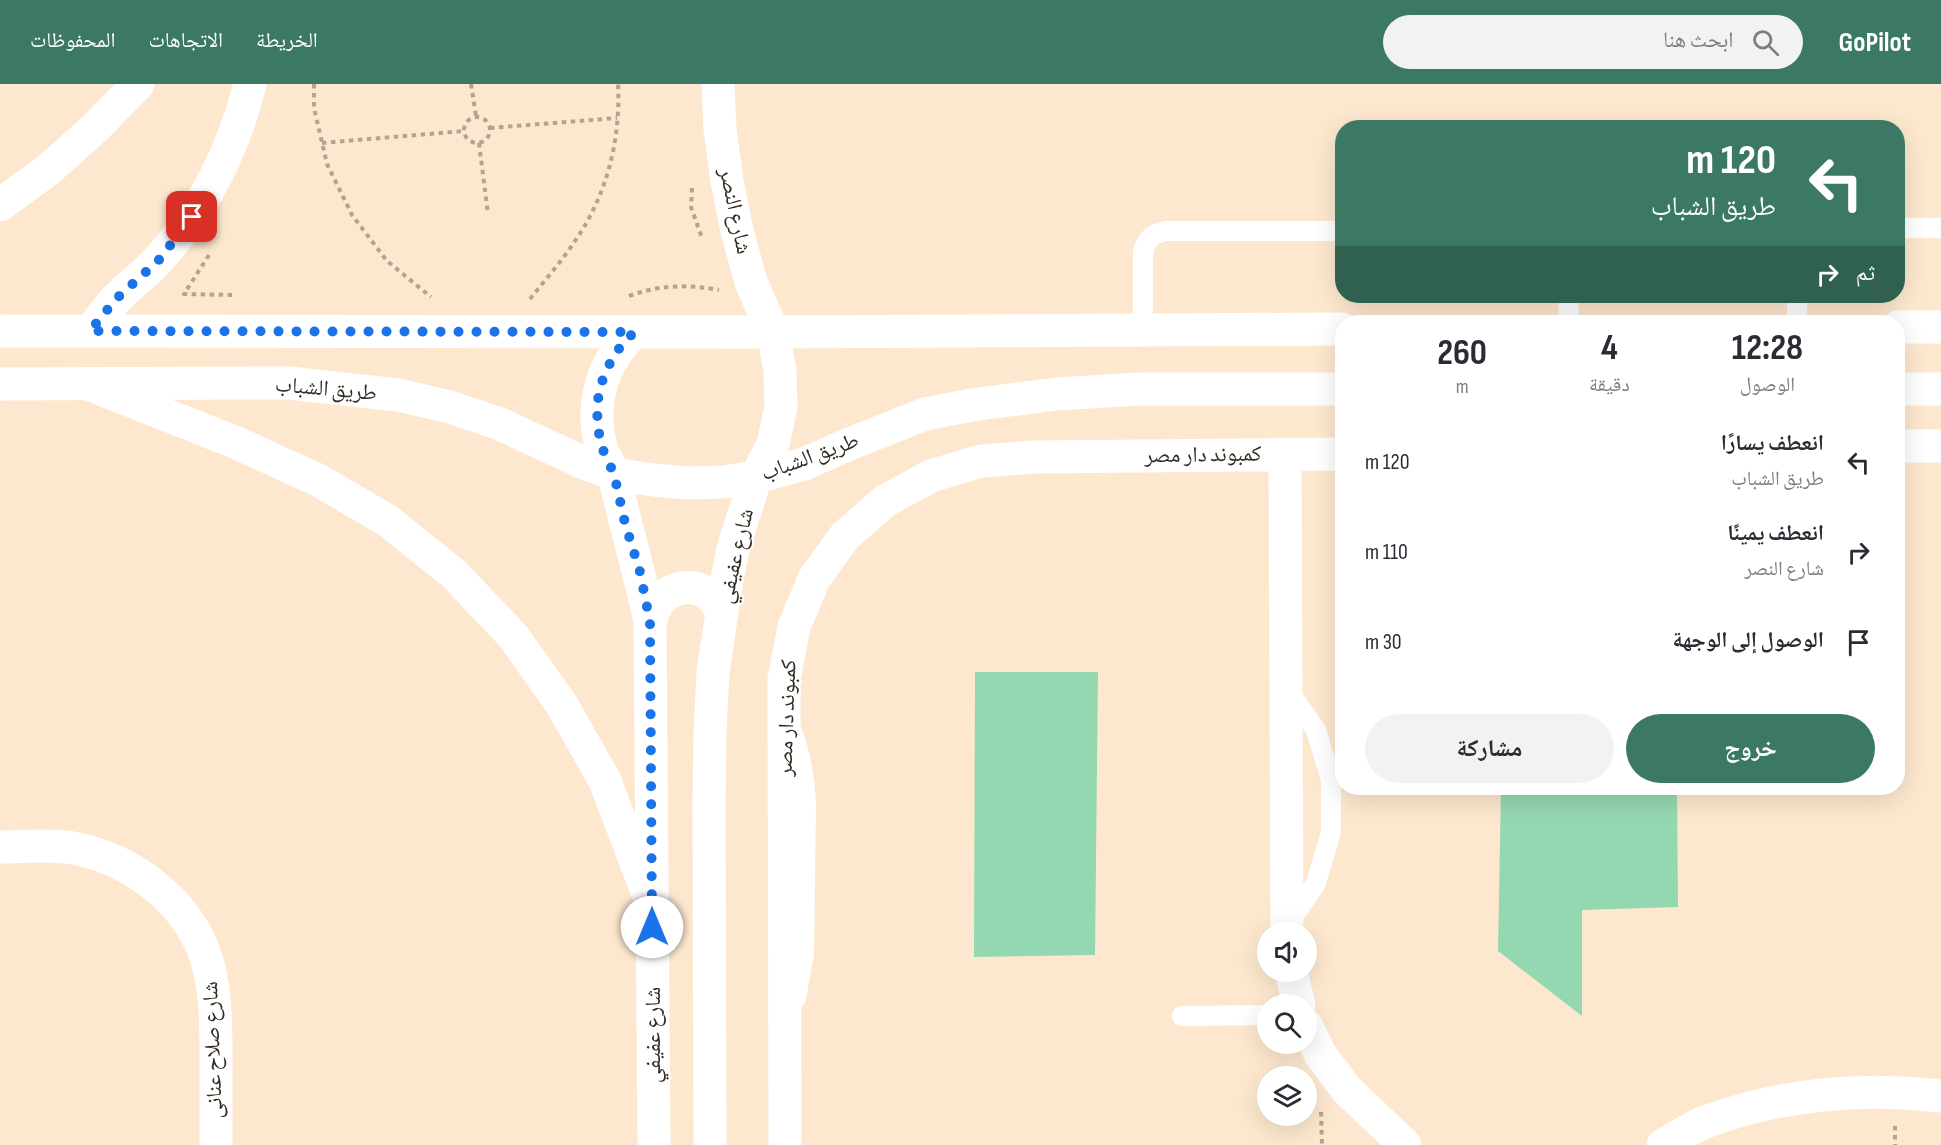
<!DOCTYPE html>
<html lang="ar">
<head>
<meta charset="utf-8">
<style>
	body { margin:0; font-family:"Sofia Sans Condensed","Noto Naskh Arabic",sans-serif; background:#f2f2f3; color:#2b2b33; direction:rtl; height:100vh; display:flex; flex-direction:column; font-size:22px; white-space:nowrap }
	* { box-sizing:border-box; margin:0 }
	p { font-size:20px; color:#7c7c81 }
	.icon { flex:none; width:33px; height:33px; fill:none; stroke:currentColor; stroke-width:2; stroke-linecap:round; stroke-linejoin:round }
	.map { position:relative; flex:1; overflow:hidden; direction:ltr }
	.side { position:absolute; left:1335px; top:231px; width:570px; height:480px; display:flex; flex-direction:column; background:#fff; border-radius:24px; box-shadow:0 6px 24px #0002; direction:rtl }
	.side>* { flex:none }
	.guide { position:absolute; left:1335px; top:36px; width:570px; height:183px; border-radius:24px; box-shadow:0 6px 24px #0002; direction:rtl; background:#3c7965; color:#fff; overflow:hidden }
	.controls { position:absolute; left:1257px; top:838px; display:grid; gap:12px }
	.controls a { display:grid; place-items:center; width:60px; height:60px; border-radius:50%; background:#fff; box-shadow:0 6px 24px #0002; font-size:30px }
	.pin { position:absolute; display:grid; place-items:center; width:51px; height:51px; color:#fff; margin:-26px; border-radius:12px; box-shadow:0 3px 9px #0006 }
	.me { position:absolute; width:66px; margin:-33px; rotate:0deg; stroke-linejoin:round; filter:drop-shadow(0 0 4px #0008) }
	.turn { display:flex; align-items:center; gap:21px; height:126px; padding:0 30px; font-size:27px }
	.turn .icon { width:78px; height:78px; stroke-width:2.5 }
	.turn b { display:block; font-size:42px; line-height:51px }
	.then { display:flex; align-items:center; height:57px; padding:0 30px; background:#0003; gap:12px; font-size:22px }
	.eta { display:flex; justify-content:space-evenly; align-items:center; height:102px; text-align:center }
	.eta b { font-size:36px; font-weight:700; line-height:42px }
	.primary-button { display:flex; gap:12px; margin-top:auto; padding:12px 30px }
	.primary-button a { flex:1; height:69px; border-radius:36px; background:#3c7965; color:#fff; font-size:24px; font-weight:700; line-height:69px; text-align:center }
	.primary-button a+a { background:#f2f2f3; color:#2b2b33 }
	ul { padding:0; list-style:none }
	li { display:flex; align-items:center; gap:18px; height:90px; padding:0 30px }
	li div { flex:1 }
	li b { display:block; font-size:22px }
	li em { font-style:normal }
	header { display:flex; align-items:center; gap:36px; box-sizing:border-box; height:84px; padding:0 30px; background:#3c7965; color:#fff }
	header strong { font-size:28px }
	nav { display:flex; gap:33px; margin-inline-start:auto; font-size:21px }
	.search { width:420px; height:54px; background:#f2f2f3; display:flex; align-items:center; gap:15px; box-sizing:border-box; padding:0 21px; border-radius:33px; color:#7c7c81; font-size:22px }
	.map>svg:first-child { display:block }
</style>
</head>
<body>
<header>
<strong>GoPilot</strong>
<div class="search"><svg class="icon" aria-label="search" viewBox="0 0 24 24"><circle cx="10" cy="10" r="6"/><path d="M15 15l6 6"/></svg>ابحث هنا</div>
<nav><a>الخريطة</a><a>الاتجاهات</a><a>المحفوظات</a></nav>
</header>
<div class="map">
<svg width="1941" height="1061" viewBox="0 0 1941 1061">
	<rect width="100%" height="100%" fill="#fde8cf"/>
	<path fill="#94d8b1" d="M 975,588 L 1098,588 L 1095,871 L 974,873 Z
		M 1501,704 L 1677,704 L 1678,823 L 1582,826 L 1582,932 L 1498,867 Z"/>
	<g fill="none" stroke-linecap="round" stroke-linejoin="round">
		<path stroke="#b3a390" stroke-width="4" stroke-dasharray="4.5 4.5" stroke-linecap="butt" d="M 314,0 L 314,24 L 327,80 L 352,131 L 387,177 L 431,213
			M 471,0 L 476,32
			M464 46a13 13 0 1 1 26 0a13 13 0 1 1-26 0Z
			M 490,44 L 617,34
			M 322,59 L 464,47
			M 479,59 L 488,130
			M 692,104 L 691,123 L 702,154
			M 209,171 L 184,210 L 232,211
			M 629,212 C 659,201 687,200 719,206
			M 530,215 C 545,196 562,177 575,157 C 607,111 621,55 618,0
			M 1321,1028 L 1322,1061
			M 1895,1042 L 1895,1061"/>
		<path stroke="#fff" stroke-width="20" d="M 1898,144 L 1941,144
			M 1568,212 L 1569,238
			M 1797,238 L 1797,212
			M 1143,246 L 1143,167 C 1148,154 1152,150 1166,147 L 1342,147
			M 793,649 C 801,673 805,694 806,719 L 804,870 L 796,914
			M 1288,840 L 1316,799 L 1331,748 L 1331,696 L 1316,646 L 1288,606
			M 1182,932 L 1268,931"/>
		<path stroke="#fff" stroke-width="33" d="M 0,121 L 48,86 L 96,43 L 138,0
			M 88,300 L 237,359 L 318,396 L 388,437 L 454,490 L 513,552 L 562,621 L 605,697 L 651,818
			M 1898,362 L 1941,362
			M 1285,371 L 1287,849
			M 0,763 C 23,763 50,760 73,764 C 136,776 196,823 210,888 C 216,917 216,945 216,974 C 216,1003 216,1032 216,1061
			M 1291,888 L 1299,921
			M 1306,941 L 1320,970 L 1347,1006 L 1405,1061
			M 785,1061 L 784,595 L 794,543 L 814,495 L 845,452 L 885,417 L 931,392 L 981,377 L 1035,373 L 1342,370
			M 1663,1061 C 1678,1053 1693,1042 1708,1037 C 1781,1010 1864,1003 1941,1012"/>
		<path stroke="#fff" stroke-width="33" d="M 1898,243 L 1941,243
			M 0,247 L 773,248 L 1342,245
			M 90,247 C 99,236 107,225 116,215 C 129,202 144,191 157,177 C 203,128 234,65 250,0
			M 634,248 C 628,255 621,261 616,269 C 597,297 592,333 602,366 C 606,376 613,385 615,395 C 626,444 640,490 650,538 L 654,1061
			M 0,300 L 289,299 L 398,311 L 450,323 L 500,340 L 582,378 L 614,390 L 653,396 L 689,399 L 723,398 L 756,393 L 804,380 L 847,361 L 925,330 L 972,321 L 1056,310 L 1140,305 L 1342,305
			M 1898,305 L 1941,305
			M 650,538 C 652,533 654,526 657,520 C 668,504 691,498 708,510 C 715,515 718,522 722,529
			M 710,1061 L 709,719 L 710,648 L 713,588 L 727,495 L 734,461 L 756,393 L 773,360 L 781,323 L 780,286 L 773,248 L 751,198 L 737,147 L 727,97 L 720,45 L 718,0"/>
	</g>
	<g fill="none" stroke-linecap="round" stroke-linejoin="round">
		<path stroke="#1a73e8" stroke-width="10" stroke-dasharray="0 18" d="M 192,133 L 158,177 L 116,215 L 90,247 L 634,248 L 617,267 L 604,290 L 598,315 L 597,341 L 603,366 L 614,390 L 625,439 L 640,488 L 650,538 L 652,843"/>
	</g>
	<g text-anchor="middle" dominant-baseline="central" stroke-width="4.5" stroke-linejoin="round" paint-order="stroke">
		<g font-size="22" fill="#342c22" stroke="#fff">
			<text transform="translate(735 127) rotate(78)">شارع النصر</text>
			<text transform="translate(326 305) rotate(5)">طريق الشباب</text>
			<text transform="translate(1203 371) rotate(-1)">كمبوند دار مصر</text>
			<text transform="translate(810 373) rotate(-20)">طريق الشباب</text>
			<text transform="translate(736 472) rotate(-77)">شارع عفيفي</text>
			<text transform="translate(787 634) rotate(-88)">كمبوند دار مصر</text>
			<text transform="translate(653 951) rotate(-90)">شارع عفيفي</text>
			<text transform="translate(213 966) rotate(-92)">شارع صلاح عنانى</text>
		</g>
	</g>
</svg>
<div class="controls">
<a><svg class="icon" aria-label="sound" viewBox="0 0 24 24"><path d="M4 9h4l5-4v14l-5-4H4zM17 9q2 3 0 6"/></svg></a>
<a><svg class="icon" aria-label="search" viewBox="0 0 24 24"><circle cx="10" cy="10" r="6"/><path d="M15 15l6 6"/></svg></a>
<a><svg class="icon" aria-label="layers" viewBox="0 0 24 24"><path d="M12 4l9 5-9 5-9-5zM3 14l9 5 9-5"/></svg></a>
</div>
<div class="pin" style="left:192px;top:133px;background:#d93025"><svg class="icon" aria-label="arrive" viewBox="0 0 24 24"><path d="M6 21V4h12l-3 4 3 4H6"/></svg></div>
<svg class="me" style="left:652px;top:843px" viewBox="-20 -20 40 40"><circle r="19" fill="#fff"/><path d="M0-13L10 11 0 6-10 11z" fill="#1a73e8"/></svg>
<div class="guide">
<div class="turn"><svg class="icon" aria-label="left" viewBox="0 0 24 24"><path d="M17 20v-9H6M10 6l-5 5 5 5"/></svg><div><b>120 m</b>طريق الشباب</div></div>
<div class="then">ثم<svg class="icon" aria-label="right" viewBox="0 0 24 24"><path d="M7 20v-9h11M14 6l5 5-5 5"/></svg></div>
</div>
<section class="side">
<div class="eta">
<div><b>12:28</b><p>الوصول</p></div>
<div><b>4</b><p>دقيقة</p></div>
<div><b>260</b><p>m</p></div>
</div>
<ul>
<li><svg class="icon" aria-label="left" viewBox="0 0 24 24"><path d="M17 20v-9H6M10 6l-5 5 5 5"/></svg><div><b>انعطف يسارًا</b><p>طريق الشباب</p></div><em>120 m</em></li>
<li><svg class="icon" aria-label="right" viewBox="0 0 24 24"><path d="M7 20v-9h11M14 6l5 5-5 5"/></svg><div><b>انعطف يمينًا</b><p>شارع النصر</p></div><em>110 m</em></li>
<li><svg class="icon" aria-label="arrive" viewBox="0 0 24 24"><path d="M6 21V4h12l-3 4 3 4H6"/></svg><div><b>الوصول إلى الوجهة</b></div><em>30 m</em></li>
</ul>
<div class="primary-button"><a>خروج</a><a>مشاركة</a></div>
</section>
</div>
</body>
</html>
